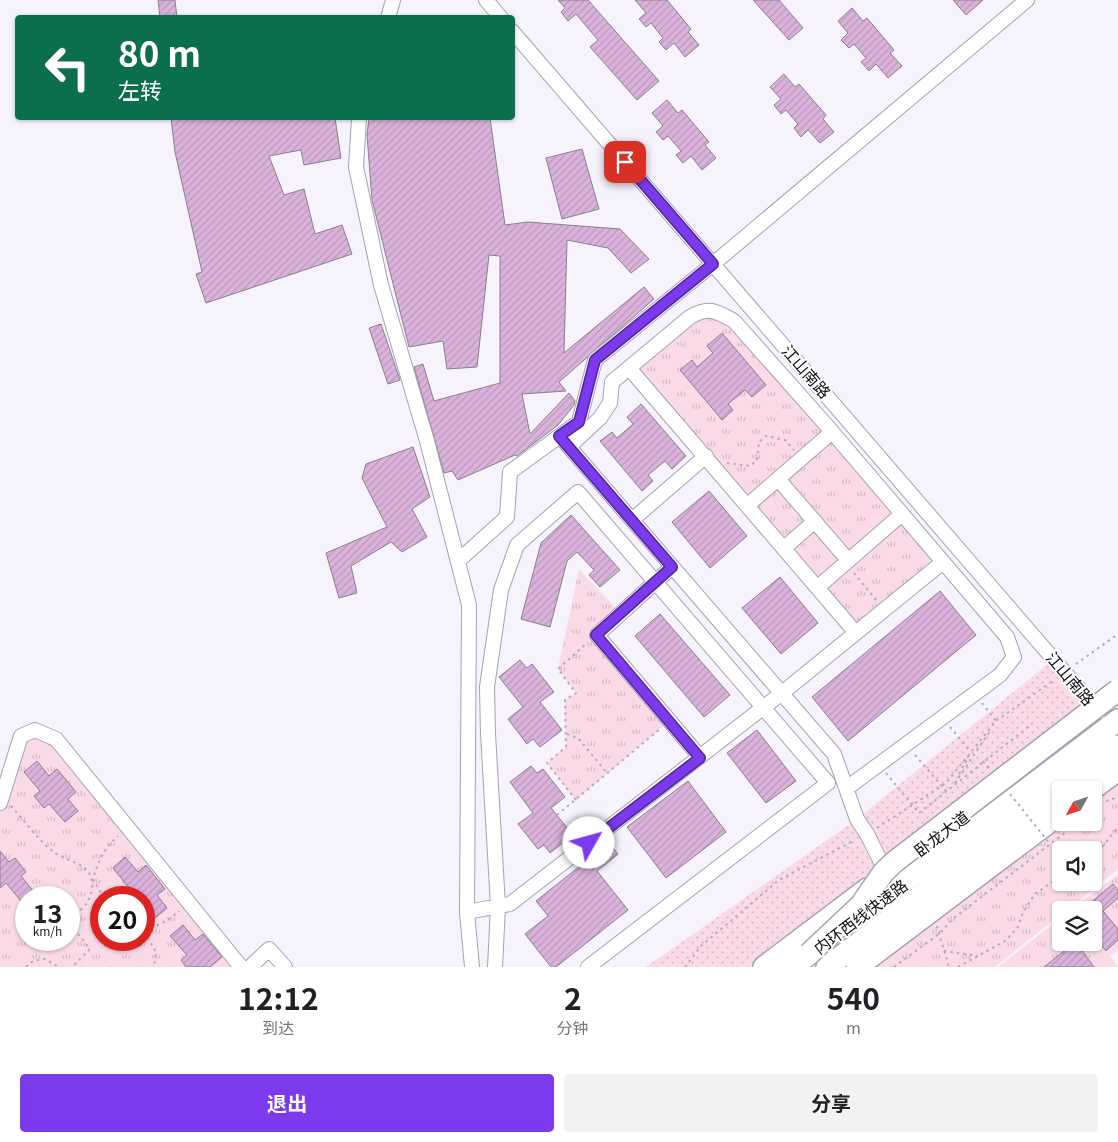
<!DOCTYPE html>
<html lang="zh">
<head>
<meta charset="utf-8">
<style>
	body { margin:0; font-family:Georgia,"Noto Sans SC",serif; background:#f2f2f2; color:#202124; height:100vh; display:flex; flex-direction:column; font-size:19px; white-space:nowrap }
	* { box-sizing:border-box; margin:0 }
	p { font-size:16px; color:#757577 }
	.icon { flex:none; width:28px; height:28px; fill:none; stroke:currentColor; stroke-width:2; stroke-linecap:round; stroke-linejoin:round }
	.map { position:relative; height:967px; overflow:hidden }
	.sheet { display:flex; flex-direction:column; background:#fff; flex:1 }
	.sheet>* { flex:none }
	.top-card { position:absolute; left:15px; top:15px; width:500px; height:105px; border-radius:5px; box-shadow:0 1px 4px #0004; background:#0b6e4f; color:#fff; overflow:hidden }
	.needle { width:32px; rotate:230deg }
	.fabs { position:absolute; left:1052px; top:781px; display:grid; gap:10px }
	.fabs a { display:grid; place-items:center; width:50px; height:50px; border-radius:5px; background:#fff; box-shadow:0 1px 4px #0004; font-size:25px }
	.speed { position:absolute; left:15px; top:886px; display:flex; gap:10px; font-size:25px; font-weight:700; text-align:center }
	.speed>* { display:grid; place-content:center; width:65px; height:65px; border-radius:50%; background:#fff; box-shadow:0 1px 4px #0004; line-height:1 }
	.speed small { font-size:12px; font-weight:400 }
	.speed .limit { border:8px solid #d22; background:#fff; color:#111 }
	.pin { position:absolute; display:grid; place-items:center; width:42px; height:42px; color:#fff; margin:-21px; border-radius:10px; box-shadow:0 2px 8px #0006 }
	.me { position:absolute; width:55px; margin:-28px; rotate:52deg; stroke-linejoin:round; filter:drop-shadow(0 0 4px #0008) }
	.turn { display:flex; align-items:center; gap:18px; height:105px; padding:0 20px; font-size:22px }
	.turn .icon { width:65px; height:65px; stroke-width:2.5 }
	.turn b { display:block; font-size:35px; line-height:42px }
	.eta { display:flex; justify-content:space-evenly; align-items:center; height:85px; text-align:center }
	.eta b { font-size:30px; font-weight:700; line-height:35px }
	.cta { display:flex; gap:10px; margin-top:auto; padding:10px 20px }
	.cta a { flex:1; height:58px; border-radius:5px; background:#7c3aed; color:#fff; font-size:20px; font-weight:700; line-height:58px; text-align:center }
	.cta a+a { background:#f2f2f2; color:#202124 }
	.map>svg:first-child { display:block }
</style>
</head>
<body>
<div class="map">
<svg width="1118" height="967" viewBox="0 0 1118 967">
	<defs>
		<pattern id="grass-tufts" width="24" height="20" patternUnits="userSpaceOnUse" patternTransform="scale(1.25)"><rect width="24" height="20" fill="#fadae7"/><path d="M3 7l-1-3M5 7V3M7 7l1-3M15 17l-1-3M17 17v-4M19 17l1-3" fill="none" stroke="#d5bac5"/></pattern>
		<pattern id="park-dots" width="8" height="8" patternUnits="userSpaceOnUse" patternTransform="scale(1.25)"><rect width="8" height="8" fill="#fadae7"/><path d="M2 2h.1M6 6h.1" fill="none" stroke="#d5bac5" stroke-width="1.8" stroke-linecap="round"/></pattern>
		<pattern id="building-hatch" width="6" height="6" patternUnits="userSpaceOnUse" patternTransform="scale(1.25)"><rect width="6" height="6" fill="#dab2db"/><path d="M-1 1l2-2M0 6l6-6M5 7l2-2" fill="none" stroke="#ba98bb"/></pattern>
	</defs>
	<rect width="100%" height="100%" fill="#f6f3fd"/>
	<path fill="url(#grass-tufts)" fill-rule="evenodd" d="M 715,311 L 943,562 L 856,633 L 629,368 L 690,317 Z
		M 579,569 L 620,613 L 597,634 L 669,721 L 576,800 L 547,763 L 566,747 L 565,700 L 576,693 L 558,669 Z
		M 21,736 L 56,739 L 241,967 L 0,967 L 0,803 ZM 26,898 L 69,898 L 69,940 L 26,940 ZM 101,898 L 144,898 L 144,940 L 101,940 Z
		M 1118,770 L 1118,869 L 1067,910 L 1061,910 L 1061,914 L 995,967 L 857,967 L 1061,822 L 1094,822 L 1094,790 ZM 1061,850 L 1094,850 L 1094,882 L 1061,882 Z
		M 1118,874 L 1118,950 L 1110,956 L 1118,967 L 998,967 L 1061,918 L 1061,942 L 1094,942 L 1094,910 L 1071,910 Z"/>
	<path fill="url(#park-dots)" d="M 1054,659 L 1100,713 L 751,967 L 646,967 L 857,819 Z"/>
	<path fill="url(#building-hatch)" stroke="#8b7f8b" d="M 158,0 L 175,0 L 177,18 L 160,18 Z
		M 558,0 L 588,0 L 659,81 L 637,100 L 590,47 L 598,40 L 576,14 L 568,21 L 561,12 L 565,8 Z
		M 635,0 L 667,0 L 691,29 L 688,32 L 699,45 L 685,57 L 674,43 L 666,50 L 659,42 L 663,38 L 651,23 L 646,27 L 639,19 L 646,13 Z
		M 753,0 L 779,0 L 803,28 L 789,40 Z
		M 953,0 L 983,0 L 966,15 Z
		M 852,8 L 863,21 L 867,18 L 894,50 L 890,53 L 902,66 L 888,78 L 876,64 L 869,71 L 861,62 L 866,58 L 854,44 L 849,48 L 841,40 L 848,33 L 838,21 Z
		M 784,74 L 795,87 L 799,84 L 826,115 L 823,119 L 834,132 L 820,143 L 808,130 L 801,137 L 794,128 L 798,124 L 786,110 L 781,114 L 774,105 L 781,99 L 770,87 Z
		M 667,100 L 678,113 L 682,110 L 709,142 L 705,145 L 716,158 L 702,170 L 691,156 L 683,163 L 676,155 L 681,151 L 668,136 L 663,140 L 656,132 L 663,126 L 652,113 Z
		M 171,118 L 335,118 L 341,158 L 304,165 L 301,150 L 269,156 L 284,195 L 304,189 L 315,234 L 342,225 L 352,254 L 206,303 L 196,274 L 202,272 L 175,152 Z
		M 369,118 L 490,118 L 505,225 L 528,222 L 620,229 L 649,259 L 631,273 L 608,248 L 567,240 L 564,353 L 644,287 L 654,299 L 559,382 L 566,391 L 522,394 L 530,434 L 569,393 L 575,401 L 574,405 L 558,425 L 517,456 L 515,455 L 458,480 L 452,471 L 444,473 L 414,367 L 423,364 L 434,401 L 500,383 L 500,256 L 489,255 L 477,367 L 447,369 L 443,341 L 409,347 L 372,200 L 367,135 Z
		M 582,149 L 599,209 L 562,219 L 546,158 Z
		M 381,324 L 400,380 L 388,384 L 369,328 Z
		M 722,333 L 766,385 L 752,397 L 745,390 L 728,404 L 733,410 L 722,420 L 680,370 L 692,360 L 697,367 L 713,353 L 707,346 Z
		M 641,404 L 686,456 L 672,469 L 665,461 L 648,475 L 653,481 L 642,491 L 600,441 L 612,432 L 617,438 L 633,424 L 627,417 Z
		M 413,447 L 430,497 L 412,509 L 427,537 L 402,552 L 391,542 L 351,566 L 357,593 L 339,598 L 326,553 L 387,527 L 362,478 L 366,464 Z
		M 709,491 L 747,536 L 710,568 L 672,522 Z
		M 571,515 L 620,570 L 600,587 L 589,575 L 594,570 L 577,552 L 567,561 L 550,627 L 521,619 L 541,543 Z
		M 780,577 L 818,623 L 781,654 L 742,608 Z
		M 940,591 L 976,635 L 848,741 L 812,697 Z
		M 660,614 L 730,695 L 704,717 L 635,636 Z
		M 520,660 L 527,668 L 532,664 L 554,692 L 540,702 L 562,730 L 540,747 L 533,739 L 527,744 L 508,719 L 523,707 L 499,677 Z
		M 757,730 L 796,781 L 766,803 L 727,753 Z
		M 37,761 L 49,776 L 57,769 L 76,792 L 68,799 L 78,811 L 65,822 L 49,804 L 44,808 L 34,796 L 40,791 L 24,772 Z
		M 531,766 L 537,773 L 543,769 L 565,797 L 551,808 L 573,835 L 550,853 L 544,845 L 538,849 L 518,824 L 533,813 L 510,782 Z
		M 688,781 L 726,832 L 666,878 L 627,827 Z
		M 609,843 L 618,854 L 597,871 L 628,910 L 556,967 L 551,967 L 525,934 L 548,916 L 536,901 Z
		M 0,851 L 9,862 L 15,858 L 26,872 L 21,876 L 39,898 L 26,898 L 26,907 L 6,883 L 0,888 Z
		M 125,857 L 138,872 L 146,865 L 165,889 L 157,895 L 167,908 L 154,919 L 144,907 L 144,898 L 118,898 L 129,888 L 113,868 Z
		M 1113,884 L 1118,890 L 1118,898 L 1103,911 L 1118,929 L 1118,940 L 1106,951 L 1094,936 L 1094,910 L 1082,910 Z
		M 183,925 L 195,940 L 203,934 L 222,957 L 210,967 L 186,967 L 181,960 L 187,955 L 170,936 Z
		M 1068,948 L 1080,948 L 1094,967 L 1044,967 Z"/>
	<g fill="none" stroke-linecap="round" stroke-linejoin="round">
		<g stroke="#a7a2b1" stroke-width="16">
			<path id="minor" d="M 486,0 L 501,18
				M 388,18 L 393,0
				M 512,31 L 1099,712
				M 359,118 L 356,167 L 381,285 L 427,441 L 469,605 L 467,912 L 472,967
				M 629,368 L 856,633
				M 563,440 L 834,754 L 857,819 L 867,834 L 887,874
				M 569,447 L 600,418 L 610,403 L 612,382 L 690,317 C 709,306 716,311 734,321 L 828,427 L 1007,637 L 1014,657 L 1000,675 L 847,788
				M 778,479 L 848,560
				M 748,505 L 832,432
				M 632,520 L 706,456
				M 784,548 L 815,521
				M 458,561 L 507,517 L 510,472 L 579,422 L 595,360 L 713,264 L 1027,0
				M 672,567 L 597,635 L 700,757
				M 818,587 L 902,514
				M 0,803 L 21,736 L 35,730 L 56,739 L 241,967
				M 467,912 L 510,904 L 782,693 L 943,562
				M 250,967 L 269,949 L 285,967
				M 495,967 L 498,906 L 488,734 L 487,687 L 501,590 L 517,545 L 578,492 L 828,783 L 588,967"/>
		</g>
		<g stroke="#a7a2b1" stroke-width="24">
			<path id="highway" d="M 1091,790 L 1118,770
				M 850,923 L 1118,720
				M 764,967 L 867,889
				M 792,967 L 824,943
				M 827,967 L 1118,746
				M 857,967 L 1061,813"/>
		</g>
		<path stroke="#b0adb6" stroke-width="2" stroke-dasharray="2.5 4" stroke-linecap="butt" d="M 727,463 L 750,466 L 757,460 L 759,442 L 766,436 L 785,440 L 794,450
			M 854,573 L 876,600
			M 1076,664 L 1118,634
			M 982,703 L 996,721
			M 950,727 L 971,752
			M 567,734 L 578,738 L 607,773
			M 915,755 L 946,791
			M 886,773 L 919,813 L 1032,724
			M 959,774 L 969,756
			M 955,783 L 990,731
			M 576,800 L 547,763 L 566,747 L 565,700 L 576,693 L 558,669 L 587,643
			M 1106,801 L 1118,797
			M 11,806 C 24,820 36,837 51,850 C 66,863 95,862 92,888 C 91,901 83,909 73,916 L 71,925 L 90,949 L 72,967
			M 1094,810 L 1100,805
			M 557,815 L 660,729
			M 1071,827 L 1078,822
			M 877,828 L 946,783 L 996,721 L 1054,680
			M 1094,857 L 1118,827
			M 104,898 L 93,879 C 98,862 104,848 118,836
			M 937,926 L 949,967
			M 144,928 C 157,928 170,919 179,911
			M 144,932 L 156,952 L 154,967
			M 944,951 L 978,956
			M 26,967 L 33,961 L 45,959 L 59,967
			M 685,967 L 701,946 L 779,880 L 855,840
			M 894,967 L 939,934 L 954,918 L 1066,832
			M 958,967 L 1005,941 L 1018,927 L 1023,912 L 1035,894 L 1061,876"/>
		<use href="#minor" stroke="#fff" stroke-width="14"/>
		<use href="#highway" stroke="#fff" stroke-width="21"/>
		<g stroke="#a7a2b1" stroke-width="24" stroke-linecap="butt">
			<path id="highway-bridge" d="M 809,954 L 861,905 L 883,873 L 893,863 L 1118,690"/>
		</g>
		<path stroke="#b0adb6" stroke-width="2" stroke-dasharray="2.5 4" stroke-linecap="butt" d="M 983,761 L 990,769
			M 1010,794 L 1050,844"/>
		<use href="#highway-bridge" stroke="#fff" stroke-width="21"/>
	</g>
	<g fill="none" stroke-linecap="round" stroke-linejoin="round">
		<g stroke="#51269a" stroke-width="12">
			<path id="route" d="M 589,843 L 700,758 L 596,635 L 672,567 L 559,436 L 579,422 L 595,360 L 713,264 L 625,162"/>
		</g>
		<use href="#route" stroke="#7c3aed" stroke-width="9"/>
	</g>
	<g text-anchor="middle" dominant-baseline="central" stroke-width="4" stroke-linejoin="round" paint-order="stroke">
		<g font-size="16" fill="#0e0c11" stroke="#fff">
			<text transform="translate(807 371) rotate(49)">江山南路</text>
			<text transform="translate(1071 678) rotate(50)">江山南路</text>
			<text transform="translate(941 833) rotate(-37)">卧龙大道</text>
			<text transform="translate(860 916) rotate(-37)">内环西线快速路</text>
		</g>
	</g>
</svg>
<div class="fabs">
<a><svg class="needle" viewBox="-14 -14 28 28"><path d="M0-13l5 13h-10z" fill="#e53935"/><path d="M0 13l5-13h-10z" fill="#757577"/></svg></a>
<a><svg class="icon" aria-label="sound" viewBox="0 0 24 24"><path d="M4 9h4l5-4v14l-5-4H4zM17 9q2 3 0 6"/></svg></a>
<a><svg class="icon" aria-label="layers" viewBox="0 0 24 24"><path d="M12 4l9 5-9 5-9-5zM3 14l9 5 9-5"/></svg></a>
</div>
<div class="speed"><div>13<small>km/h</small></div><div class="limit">20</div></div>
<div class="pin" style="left:625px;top:162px;background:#d93025"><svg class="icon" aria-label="arrive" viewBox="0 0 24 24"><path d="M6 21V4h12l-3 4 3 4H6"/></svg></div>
<svg class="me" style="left:589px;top:843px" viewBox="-20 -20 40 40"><circle r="19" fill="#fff"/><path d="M0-13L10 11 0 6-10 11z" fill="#7c3aed"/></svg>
<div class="top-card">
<div class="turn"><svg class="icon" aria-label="left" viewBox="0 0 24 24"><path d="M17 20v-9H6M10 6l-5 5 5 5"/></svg><div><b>80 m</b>左转</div></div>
</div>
</div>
<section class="sheet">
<div class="eta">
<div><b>12:12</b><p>到达</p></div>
<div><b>2</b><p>分钟</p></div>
<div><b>540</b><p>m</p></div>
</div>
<div class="cta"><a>退出</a><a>分享</a></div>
</section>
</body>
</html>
